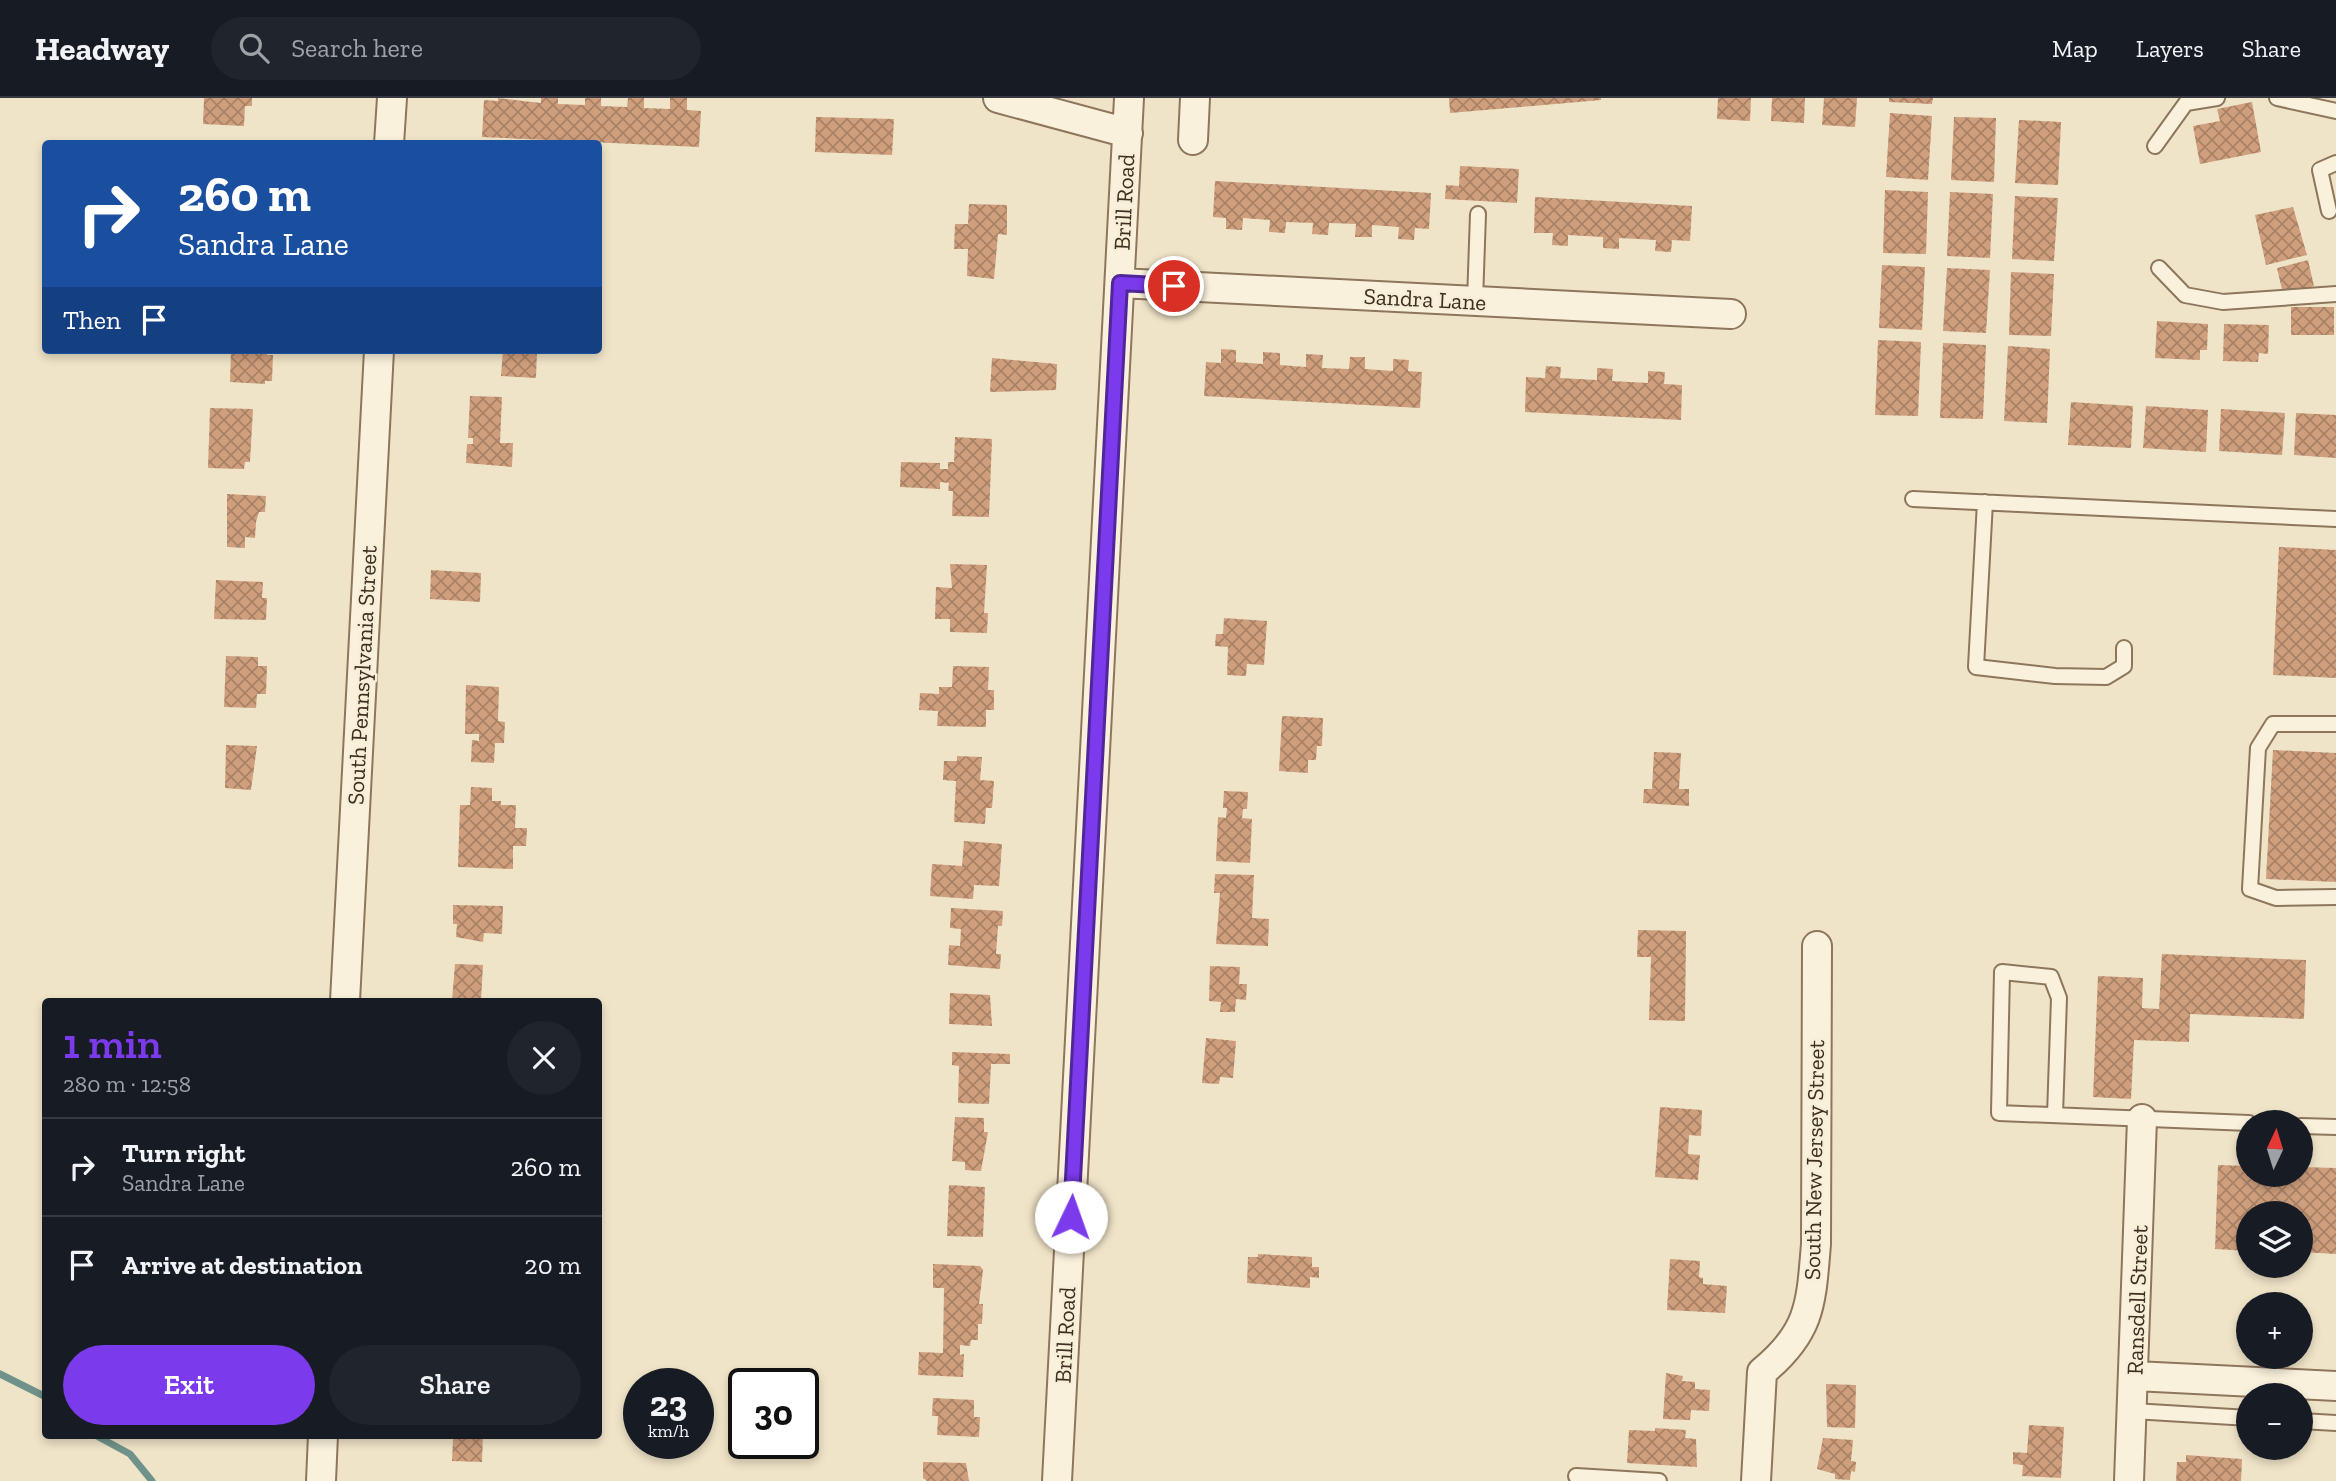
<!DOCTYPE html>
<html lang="en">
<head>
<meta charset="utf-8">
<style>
	body { margin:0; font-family:"Zilla Slab",serif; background:#20242c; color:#f1f3f6; height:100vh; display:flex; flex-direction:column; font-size:26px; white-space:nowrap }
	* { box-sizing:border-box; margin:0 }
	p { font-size:23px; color:#9ea1a6 }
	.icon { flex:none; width:38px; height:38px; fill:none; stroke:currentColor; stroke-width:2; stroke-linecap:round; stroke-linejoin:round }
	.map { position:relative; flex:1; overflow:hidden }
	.details { position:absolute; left:42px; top:900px; width:560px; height:441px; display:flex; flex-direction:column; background:#171b24; border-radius:7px; box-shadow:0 4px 10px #0003 }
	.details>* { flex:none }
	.top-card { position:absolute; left:42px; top:42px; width:560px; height:214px; border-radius:7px; box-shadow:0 4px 10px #0003; background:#1a4fa0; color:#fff; overflow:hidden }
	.needle { width:46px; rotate:4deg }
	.fabs { position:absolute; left:2236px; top:1012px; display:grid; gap:14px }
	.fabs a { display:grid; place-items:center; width:77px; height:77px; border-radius:50%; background:#171b24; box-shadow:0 4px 10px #0003; font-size:35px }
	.speed { position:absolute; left:623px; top:1270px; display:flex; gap:14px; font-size:35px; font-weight:700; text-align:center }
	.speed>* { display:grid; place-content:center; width:91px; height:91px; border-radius:50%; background:#171b24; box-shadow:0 4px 10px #0003; line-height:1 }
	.speed small { font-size:18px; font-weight:400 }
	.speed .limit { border:4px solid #111; border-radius:10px; background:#fff; color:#111 }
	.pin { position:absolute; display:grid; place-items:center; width:60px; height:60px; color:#fff; margin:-30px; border:4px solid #fff; border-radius:50%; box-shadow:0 2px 7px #0007 }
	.me { position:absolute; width:77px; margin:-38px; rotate:3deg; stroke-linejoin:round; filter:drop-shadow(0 0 5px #0008) }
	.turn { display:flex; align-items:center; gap:24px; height:147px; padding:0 21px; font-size:32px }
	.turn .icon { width:91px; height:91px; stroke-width:2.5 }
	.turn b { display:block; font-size:49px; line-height:60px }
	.then { display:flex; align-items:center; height:66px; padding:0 21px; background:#0003; gap:14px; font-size:26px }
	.round { display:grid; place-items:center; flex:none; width:74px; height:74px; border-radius:37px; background:#20242c }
	.head { display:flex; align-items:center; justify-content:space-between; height:119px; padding:0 21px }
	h1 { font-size:42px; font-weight:600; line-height:52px; color:#7c3aed }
	.button { display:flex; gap:14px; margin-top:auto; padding:14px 21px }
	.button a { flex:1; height:80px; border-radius:42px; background:#7c3aed; color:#fff; font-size:28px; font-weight:600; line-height:80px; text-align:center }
	.button a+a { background:#20242c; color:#f1f3f6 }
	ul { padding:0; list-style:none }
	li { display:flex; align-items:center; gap:21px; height:98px; padding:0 21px; border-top:2px solid #363941 }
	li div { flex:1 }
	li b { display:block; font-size:26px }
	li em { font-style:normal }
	header { display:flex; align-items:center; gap:42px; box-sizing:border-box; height:98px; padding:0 35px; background:#171b24; border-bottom:2px solid #363941 }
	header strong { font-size:33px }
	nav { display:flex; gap:38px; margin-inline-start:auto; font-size:24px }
	.search { width:490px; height:63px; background:#20242c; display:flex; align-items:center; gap:18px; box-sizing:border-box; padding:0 24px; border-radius:38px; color:#9ea1a6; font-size:26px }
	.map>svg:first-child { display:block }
</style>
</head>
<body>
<header>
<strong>Headway</strong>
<div class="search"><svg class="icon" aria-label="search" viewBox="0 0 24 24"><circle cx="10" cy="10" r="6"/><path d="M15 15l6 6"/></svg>Search here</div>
<nav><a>Map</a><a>Layers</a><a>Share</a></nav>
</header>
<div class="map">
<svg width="2336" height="1383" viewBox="0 0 2336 1383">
	<defs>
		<pattern id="building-cross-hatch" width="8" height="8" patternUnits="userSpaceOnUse" patternTransform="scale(1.75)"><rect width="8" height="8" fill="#cf9f7d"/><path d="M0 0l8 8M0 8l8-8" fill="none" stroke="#a98266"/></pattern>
	</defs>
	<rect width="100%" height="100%" fill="#f0e4c8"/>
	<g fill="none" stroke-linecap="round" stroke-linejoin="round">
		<path stroke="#6f938a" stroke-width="7" d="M 0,1276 L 46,1299
			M 95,1337 L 130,1356 L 152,1383"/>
	</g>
	<path fill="url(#building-cross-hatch)" d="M 204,0 L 252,0 L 252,8 L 245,8 L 244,28 L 203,26 Z
		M 498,0 L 541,5 L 541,0 L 558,0 L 558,6 L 585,7 L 585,0 L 601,0 L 601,8 L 627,9 L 628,0 L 644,0 L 644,10 L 670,11 L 670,0 L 687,0 L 687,12 L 701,13 L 699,49 L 482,39 L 484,2 L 498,3 Z
		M 1449,0 L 1601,0 L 1601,2 L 1450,15 Z
		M 1718,0 L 1751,0 L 1750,23 L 1717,21 Z
		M 1772,0 L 1805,0 L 1804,25 L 1771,23 Z
		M 1824,0 L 1857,0 L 1855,29 L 1822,27 Z
		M 1889,0 L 1933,0 L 1932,6 L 1889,4 Z
		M 2252,4 L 2261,54 L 2200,66 L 2193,28 L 2220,23 L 2217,11 Z
		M 1890,15 L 1932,18 L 1928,82 L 1886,79 Z
		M 816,19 L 894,21 L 892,57 L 815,54 Z
		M 1954,19 L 1996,20 L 1994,84 L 1951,82 Z
		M 2019,22 L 2061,24 L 2058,87 L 2015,85 Z
		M 1460,68 L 1519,71 L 1517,105 L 1445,101 L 1446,87 L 1459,88 Z
		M 1215,83 L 1431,95 L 1429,131 L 1415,130 L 1414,142 L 1398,141 L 1399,129 L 1372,127 L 1372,139 L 1355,139 L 1356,126 L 1329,125 L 1328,137 L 1312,136 L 1313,125 L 1286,124 L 1285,135 L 1269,134 L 1270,122 L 1243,120 L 1242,132 L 1226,131 L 1226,120 L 1213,119 Z
		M 1885,92 L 1928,94 L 1926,156 L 1883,155 Z
		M 1950,94 L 1993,96 L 1990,160 L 1947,158 Z
		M 2015,98 L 2058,100 L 2054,163 L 2012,161 Z
		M 1535,99 L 1692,108 L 1690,143 L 1672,142 L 1671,154 L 1655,153 L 1656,142 L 1619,140 L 1619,151 L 1603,150 L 1603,139 L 1568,137 L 1568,148 L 1552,147 L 1553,135 L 1534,135 Z
		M 969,106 L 1007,107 L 1007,137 L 998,136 L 994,181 L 967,178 L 968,151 L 954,151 L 955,126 L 968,126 Z
		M 2293,109 L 2307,157 L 2266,167 L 2255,117 Z
		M 2308,162 L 2314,188 L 2283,196 L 2277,170 Z
		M 1882,167 L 1925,169 L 1922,232 L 1879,230 Z
		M 1947,170 L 1990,172 L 1986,235 L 1943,233 Z
		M 2011,174 L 2054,176 L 2051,238 L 2009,237 Z
		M 2291,209 L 2334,209 L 2334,237 L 2291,237 Z
		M 2157,223 L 2208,226 L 2207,252 L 2200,252 L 2200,262 L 2155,260 Z
		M 2224,226 L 2269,227 L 2268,256 L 2259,255 L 2258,264 L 2223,263 Z
		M 1878,242 L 1921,244 L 1918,318 L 1875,317 Z
		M 1943,245 L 1986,247 L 1983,321 L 1940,320 Z
		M 2008,248 L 2050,251 L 2047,325 L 2004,323 Z
		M 1221,251 L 1236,252 L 1236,264 L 1263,266 L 1263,254 L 1280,255 L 1280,267 L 1306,269 L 1306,256 L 1323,257 L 1322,270 L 1349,271 L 1350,259 L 1365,259 L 1365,271 L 1393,273 L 1393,261 L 1409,262 L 1408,273 L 1422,274 L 1420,310 L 1204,298 L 1206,264 L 1221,265 Z
		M 231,252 L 268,252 L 267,257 L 273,257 L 272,283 L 265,283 L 265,286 L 230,284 Z
		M 503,252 L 537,252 L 536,280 L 501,278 Z
		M 992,260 L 1057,266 L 1056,292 L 990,294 Z
		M 1546,268 L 1561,269 L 1560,280 L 1597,282 L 1597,270 L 1613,271 L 1612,283 L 1648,285 L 1648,273 L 1665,274 L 1664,286 L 1682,287 L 1681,322 L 1525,314 L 1526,279 L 1545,280 Z
		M 470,298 L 502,299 L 500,345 L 513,345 L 512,369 L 466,365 L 467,346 L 473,346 L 473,340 L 468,340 Z
		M 2071,304 L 2133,308 L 2131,350 L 2068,347 Z
		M 2146,308 L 2208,312 L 2206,354 L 2143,350 Z
		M 210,310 L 253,311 L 250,364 L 245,364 L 244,371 L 208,370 Z
		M 2221,311 L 2285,315 L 2282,357 L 2219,353 Z
		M 2296,315 L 2336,317 L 2336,360 L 2294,357 Z
		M 955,339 L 992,341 L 989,419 L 952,418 L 953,393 L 948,393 L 949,385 L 940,384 L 940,391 L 900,389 L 901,364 L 940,365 L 940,371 L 948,371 L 948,364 L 954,364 Z
		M 227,396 L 266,398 L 265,414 L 259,414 L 256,424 L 255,440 L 245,439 L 245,450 L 227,449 Z
		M 2279,449 L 2336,452 L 2336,580 L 2273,577 Z
		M 950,466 L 987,467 L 984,515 L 988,515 L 987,535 L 950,534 L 950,521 L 935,521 L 936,489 L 952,490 Z
		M 431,472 L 481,475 L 480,504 L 430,501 Z
		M 216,482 L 263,484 L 262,500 L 267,500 L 266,522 L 214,521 Z
		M 1224,520 L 1267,523 L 1264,567 L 1247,566 L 1246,578 L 1227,577 L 1228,549 L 1215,548 L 1216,536 L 1223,536 Z
		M 226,558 L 258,559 L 258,568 L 267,568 L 266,596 L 257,596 L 256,610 L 224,609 Z
		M 953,568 L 989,569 L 988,592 L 994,592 L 994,612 L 986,612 L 986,629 L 937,628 L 938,613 L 919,612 L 920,595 L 939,596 L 939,589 L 952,589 Z
		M 466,587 L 499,589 L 498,623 L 505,624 L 504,645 L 495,645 L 494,665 L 471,664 L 472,642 L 479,643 L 479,636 L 465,636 Z
		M 1282,618 L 1323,620 L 1322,648 L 1317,648 L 1316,662 L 1308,662 L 1308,675 L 1279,673 Z
		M 226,647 L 257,648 L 251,692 L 225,690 Z
		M 2273,652 L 2336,655 L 2336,784 L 2266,781 Z
		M 1654,654 L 1681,655 L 1679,691 L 1689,691 L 1689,708 L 1643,705 L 1644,691 L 1652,691 Z
		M 957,658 L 982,659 L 980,682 L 994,683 L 992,710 L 986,710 L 985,726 L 954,724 L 956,683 L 943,682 L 944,663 L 957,663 Z
		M 471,689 L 492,690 L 492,703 L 501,703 L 501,707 L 516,707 L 515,730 L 527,730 L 526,748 L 513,748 L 513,771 L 458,769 L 460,707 L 470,707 Z
		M 1224,693 L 1248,694 L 1247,711 L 1243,711 L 1242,720 L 1252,721 L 1250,765 L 1216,763 L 1218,719 L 1226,720 L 1227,710 L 1223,710 Z
		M 964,743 L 1002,746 L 999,788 L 974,787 L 973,801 L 930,798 L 932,766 L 962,768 Z
		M 1215,776 L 1254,777 L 1252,820 L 1269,821 L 1268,848 L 1216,846 L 1220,795 L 1214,795 Z
		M 453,807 L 503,808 L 502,836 L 484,835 L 483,844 L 456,839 L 457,826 L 453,826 Z
		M 951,810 L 1003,813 L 1002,828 L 998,828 L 996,856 L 1001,856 L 1000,871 L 948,867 L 949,847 L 960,848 L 961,831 L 950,830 Z
		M 1638,832 L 1686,833 L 1685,923 L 1649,922 L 1651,859 L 1637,859 Z
		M 2162,856 L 2306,862 L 2304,921 L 2190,916 L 2189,944 L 2134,942 L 2131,1001 L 2093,999 L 2098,878 L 2143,880 L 2142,910 L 2159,911 Z
		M 455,866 L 483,867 L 481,903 L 452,903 Z
		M 1210,868 L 1240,869 L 1239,886 L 1247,886 L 1246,902 L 1236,901 L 1235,914 L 1220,914 L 1221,904 L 1209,903 Z
		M 950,895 L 990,897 L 992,928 L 949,926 Z
		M 1206,940 L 1236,943 L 1233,980 L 1220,979 L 1219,986 L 1202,985 Z
		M 952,954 L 1010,956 L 1010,966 L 991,966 L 989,1006 L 958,1005 L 959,968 L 952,967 Z
		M 1660,1009 L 1702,1012 L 1701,1038 L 1689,1037 L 1688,1056 L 1700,1057 L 1698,1082 L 1655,1079 Z
		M 955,1019 L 984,1020 L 984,1034 L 988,1034 L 981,1073 L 965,1072 L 965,1064 L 952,1063 Z
		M 2218,1067 L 2249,1068 L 2249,1076 L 2301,1076 L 2301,1069 L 2336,1070 L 2336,1156 L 2301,1154 L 2301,1115 L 2249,1115 L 2249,1153 L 2215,1151 Z
		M 949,1087 L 985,1089 L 983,1139 L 947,1138 Z
		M 1258,1156 L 1312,1159 L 1312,1169 L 1319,1169 L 1319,1180 L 1310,1179 L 1310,1190 L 1247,1185 L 1248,1159 L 1258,1159 Z
		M 1670,1161 L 1700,1163 L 1699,1179 L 1703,1180 L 1703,1186 L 1727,1188 L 1725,1215 L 1667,1212 Z
		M 933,1166 L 980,1168 L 983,1172 L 979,1206 L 983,1206 L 982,1226 L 978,1226 L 978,1242 L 971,1242 L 970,1248 L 960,1247 L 960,1257 L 964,1256 L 963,1279 L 918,1277 L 919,1254 L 943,1255 L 944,1190 L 933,1190 Z
		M 1666,1275 L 1683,1278 L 1682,1283 L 1695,1284 L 1695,1291 L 1710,1292 L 1709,1313 L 1691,1312 L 1690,1322 L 1663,1321 Z
		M 1826,1286 L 1856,1287 L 1855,1330 L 1827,1329 Z
		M 933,1300 L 974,1302 L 974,1319 L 980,1319 L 979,1339 L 937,1337 L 938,1318 L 932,1318 Z
		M 2029,1327 L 2064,1329 L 2061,1380 L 2022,1378 L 2023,1367 L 2013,1366 L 2013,1354 L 2027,1355 Z
		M 1655,1330 L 1686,1332 L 1685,1340 L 1696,1341 L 1697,1369 L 1627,1365 L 1629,1332 L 1655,1333 Z
		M 456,1337 L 483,1337 L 482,1364 L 452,1363 L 453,1341 L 456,1341 Z
		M 1823,1340 L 1853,1342 L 1851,1363 L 1856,1364 L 1855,1374 L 1851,1373 L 1850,1382 L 1835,1381 L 1835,1376 L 1817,1371 Z
		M 2186,1357 L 2242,1361 L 2241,1383 L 2176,1383 L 2177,1364 L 2186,1364 Z
		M 923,1364 L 966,1365 L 969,1383 L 927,1383 L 923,1380 Z"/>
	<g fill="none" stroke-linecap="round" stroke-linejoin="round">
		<g stroke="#8d765c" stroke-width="18">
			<path id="service" d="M 2277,0 L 2336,13
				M 2155,48 L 2186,5 L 2217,0
				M 2329,113 L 2320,72 L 2336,65
				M 2159,170 L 2185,197 L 2223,204 L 2336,196
				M 1475,203 L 1478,116
				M 1913,401 L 2336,421
				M 1985,404 L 1976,569 L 2055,578 L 2106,579 L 2124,568 L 2124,550
				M 2336,626 L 2273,626 L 2258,650 L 2250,791 L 2276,800 L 2336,799
				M 2055,1017 L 2059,900 L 2051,879 L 2002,874 L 1999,1015 L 2249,1025
				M 2301,1028 L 2336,1029
				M 2133,1313 L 2249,1320
				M 2301,1323 L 2336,1325
				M 1576,1378 L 1659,1383"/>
		</g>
		<g stroke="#8d765c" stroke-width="32">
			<path id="minor" d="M 998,0 L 1128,35
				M 1193,42 L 1195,0
				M 389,46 L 392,0
				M 1120,185 L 1731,216
				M 345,903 L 379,252
				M 2135,1278 L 2336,1288
				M 321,1383 L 323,1337
				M 1057,1383 L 1129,0
				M 1756,1383 L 1762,1274 C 1811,1234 1811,1206 1816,1146 L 1817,848
				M 2129,1383 L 2142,1021"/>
		</g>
		<use href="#service" stroke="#faf1dc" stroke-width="14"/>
		<use href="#minor" stroke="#faf1dc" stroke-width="28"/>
	</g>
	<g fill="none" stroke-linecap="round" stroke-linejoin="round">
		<g stroke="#51269a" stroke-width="18">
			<path id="route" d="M 1071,1119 L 1120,185 L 1174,188"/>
		</g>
		<use href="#route" stroke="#7c3aed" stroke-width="12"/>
	</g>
	<g text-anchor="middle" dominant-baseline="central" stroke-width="5" stroke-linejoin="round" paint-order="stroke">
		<g font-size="23" fill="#3d2e20" stroke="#f7eed8">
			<text transform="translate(1124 104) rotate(-87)">Brill Road</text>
			<text transform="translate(1425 201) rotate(3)">Sandra Lane</text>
			<text transform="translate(362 577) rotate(-87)">South Pennsylvania Street</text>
			<text transform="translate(1814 1062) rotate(-89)">South New Jersey Street</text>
			<text transform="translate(2137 1202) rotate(-88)">Ransdell Street</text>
			<text transform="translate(1065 1237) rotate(-87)">Brill Road</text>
		</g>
	</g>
</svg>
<div class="fabs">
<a><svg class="needle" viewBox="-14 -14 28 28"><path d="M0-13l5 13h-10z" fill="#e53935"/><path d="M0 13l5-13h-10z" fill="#9ea1a6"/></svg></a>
<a><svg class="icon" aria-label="layers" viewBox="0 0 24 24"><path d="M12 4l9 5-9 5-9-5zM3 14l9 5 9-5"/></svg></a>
<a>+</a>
<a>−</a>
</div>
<div class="speed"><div>23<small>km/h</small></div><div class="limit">30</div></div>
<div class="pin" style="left:1174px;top:188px;background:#d93025"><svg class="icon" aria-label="arrive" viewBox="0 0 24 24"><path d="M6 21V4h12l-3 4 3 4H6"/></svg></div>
<svg class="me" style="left:1071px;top:1119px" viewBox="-20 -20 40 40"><circle r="19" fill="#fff"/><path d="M0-13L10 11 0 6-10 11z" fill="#7c3aed"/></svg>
<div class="top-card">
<div class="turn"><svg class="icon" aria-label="right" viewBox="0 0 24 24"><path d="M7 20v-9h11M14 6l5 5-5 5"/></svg><div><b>260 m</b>Sandra Lane</div></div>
<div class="then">Then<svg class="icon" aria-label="arrive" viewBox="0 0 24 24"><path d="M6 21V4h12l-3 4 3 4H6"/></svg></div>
</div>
<section class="details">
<div class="head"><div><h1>1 min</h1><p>280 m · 12:58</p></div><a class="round"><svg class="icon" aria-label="close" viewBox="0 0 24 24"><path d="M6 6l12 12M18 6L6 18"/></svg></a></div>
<ul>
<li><svg class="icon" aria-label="right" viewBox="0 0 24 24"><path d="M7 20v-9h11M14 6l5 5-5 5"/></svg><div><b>Turn right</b><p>Sandra Lane</p></div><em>260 m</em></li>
<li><svg class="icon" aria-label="arrive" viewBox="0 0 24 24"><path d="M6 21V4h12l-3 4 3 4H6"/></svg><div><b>Arrive at destination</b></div><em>20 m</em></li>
</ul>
<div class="button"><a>Exit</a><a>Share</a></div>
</section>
</div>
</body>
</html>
